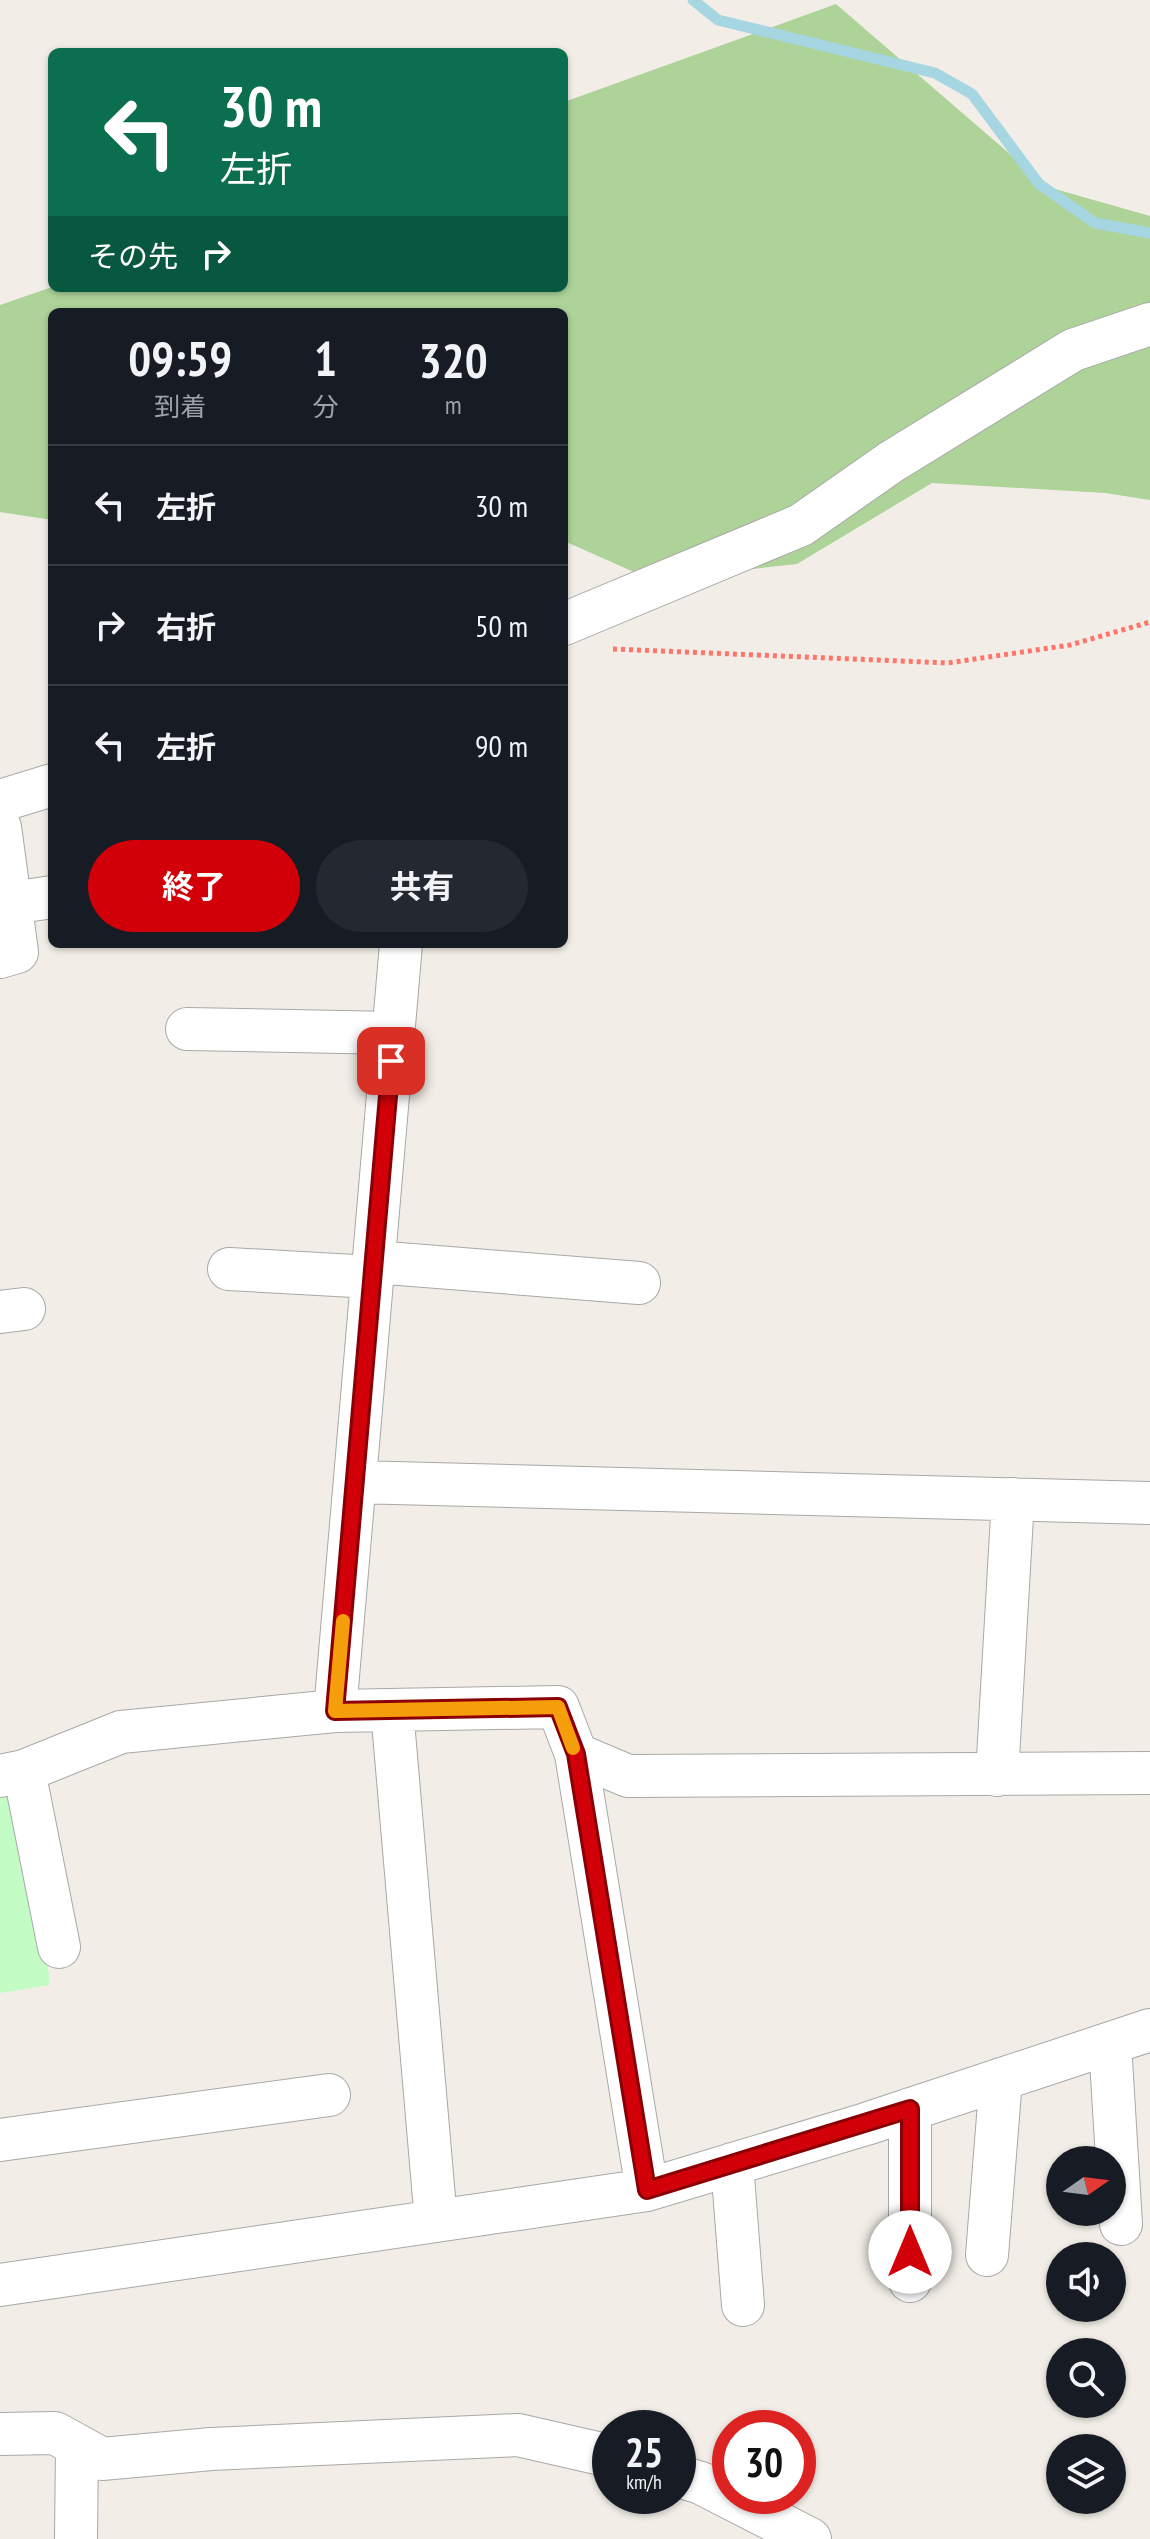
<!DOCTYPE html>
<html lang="ja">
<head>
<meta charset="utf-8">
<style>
	body { margin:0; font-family:"PT Sans Narrow","Noto Sans JP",sans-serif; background:#242831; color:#f1f3f6; height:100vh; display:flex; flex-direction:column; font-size:30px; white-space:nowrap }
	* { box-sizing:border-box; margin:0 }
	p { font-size:26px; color:#9ea1a6 }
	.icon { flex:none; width:44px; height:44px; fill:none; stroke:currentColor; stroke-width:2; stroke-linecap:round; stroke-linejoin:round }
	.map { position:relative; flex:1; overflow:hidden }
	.side { position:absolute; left:48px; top:308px; width:520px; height:640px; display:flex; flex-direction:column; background:#171b24; border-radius:12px; box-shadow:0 2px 6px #0004 }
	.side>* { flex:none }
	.banner { position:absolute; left:48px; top:48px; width:520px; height:244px; border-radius:12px; box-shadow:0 2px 6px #0004; background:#0b6e4f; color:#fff; overflow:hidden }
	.needle { width:52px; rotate:76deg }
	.tools { position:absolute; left:1046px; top:2146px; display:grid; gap:16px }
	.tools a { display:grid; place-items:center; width:80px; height:80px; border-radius:50%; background:#171b24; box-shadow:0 2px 6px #0004; font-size:40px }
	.speed { position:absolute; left:592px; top:2410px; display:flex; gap:16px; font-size:40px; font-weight:700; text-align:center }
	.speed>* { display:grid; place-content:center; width:104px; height:104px; border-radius:50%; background:#171b24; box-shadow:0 2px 6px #0004; line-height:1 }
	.speed small { font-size:20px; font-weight:400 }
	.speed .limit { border:12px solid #d22; background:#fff; color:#111 }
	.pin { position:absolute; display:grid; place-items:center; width:68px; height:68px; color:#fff; margin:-34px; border-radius:16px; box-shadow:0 4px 12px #0006 }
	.me { position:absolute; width:88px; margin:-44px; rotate:0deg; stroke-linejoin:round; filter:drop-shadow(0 0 6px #0008) }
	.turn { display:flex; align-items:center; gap:28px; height:168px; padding:0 40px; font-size:36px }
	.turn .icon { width:104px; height:104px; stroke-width:2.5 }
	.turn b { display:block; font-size:56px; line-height:68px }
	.then { display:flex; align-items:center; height:76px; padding:0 40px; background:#0003; gap:16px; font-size:30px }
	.eta { display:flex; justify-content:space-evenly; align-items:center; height:136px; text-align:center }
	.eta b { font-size:48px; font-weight:700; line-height:56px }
	.primary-button { display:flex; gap:16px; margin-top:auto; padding:16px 40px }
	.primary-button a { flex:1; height:92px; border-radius:48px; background:#d20008; color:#fff; font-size:32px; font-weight:700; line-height:92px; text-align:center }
	.primary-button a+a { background:#242831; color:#f1f3f6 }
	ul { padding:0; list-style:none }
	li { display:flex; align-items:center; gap:24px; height:120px; padding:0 40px; border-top:2px solid #363941 }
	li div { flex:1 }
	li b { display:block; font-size:30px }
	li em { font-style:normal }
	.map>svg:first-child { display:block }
</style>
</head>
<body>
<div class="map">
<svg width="1150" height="2539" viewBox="0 0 1150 2539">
	<rect width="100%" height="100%" fill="#f2eee7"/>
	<path fill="#add399" d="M 836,4 L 1048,187 L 1150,216 L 1150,500 L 1105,493 L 932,483 L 797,564 L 652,580 L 564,541 L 564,312 L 52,312 L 52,520 L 0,512 L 0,305 L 52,287 L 564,288 L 564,102 Z"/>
	<path fill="#c3fdc5" d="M 24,1771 L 50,1985 L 0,1993 L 0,1774 Z"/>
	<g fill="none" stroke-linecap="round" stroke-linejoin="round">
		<path stroke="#a5d6e1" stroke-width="11" d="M 693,0 L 718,20 L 935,73 L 972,94 L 1039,184 L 1095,223 L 1150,233"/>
		<g stroke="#a8a8a8" stroke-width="44">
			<path id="minor" d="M 564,624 L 801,525 L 891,462 L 1073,350 L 1150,324
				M 0,801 L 52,785
				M 0,827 L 17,952 L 0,957
				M 12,903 L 52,897
				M 187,1029 L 393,1033
				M 374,1262 L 639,1283
				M 229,1269 L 372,1277
				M 0,1312 L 24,1309
				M 355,1482 L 1150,1503
				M 392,1710 L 436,2221
				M 335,1711 L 401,944
				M 576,1754 L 628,1776 L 1150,1773
				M 24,1771 L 59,1947
				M 997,1775 L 1013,1499
				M 0,1776 L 24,1771 L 121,1732 L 335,1711 L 558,1707 L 576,1754 L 647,2190
				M 1110,2044 L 1121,2224
				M 0,2140 L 329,2095
				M 732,2164 L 743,2305
				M 987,2255 L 1001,2079
				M 910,2281 L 910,2109
				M 0,2285 L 647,2190 L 866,2124 L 1150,2030
				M 0,2434 L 55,2433 L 102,2459 L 211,2449 L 518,2435 L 610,2456
				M 678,2476 L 701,2483 L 810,2539
				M 76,2539 L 77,2445"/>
		</g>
		<path stroke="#ff746b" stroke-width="5" stroke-dasharray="4 4" stroke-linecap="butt" d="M 613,649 L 948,663 L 1070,645 L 1150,622"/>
		<use href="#minor" stroke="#fff" stroke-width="42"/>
	</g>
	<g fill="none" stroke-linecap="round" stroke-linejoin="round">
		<g stroke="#880005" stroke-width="20">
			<path id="route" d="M 391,1061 L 335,1711 L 558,1707 L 576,1754 L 647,2190 L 910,2109 L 910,2252"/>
		</g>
		<use href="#route" stroke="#d20008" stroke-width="14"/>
		<path stroke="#f59e0b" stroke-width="14" d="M 343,1621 L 335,1711 L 558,1707 L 573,1748"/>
	</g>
</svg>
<div class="tools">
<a><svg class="needle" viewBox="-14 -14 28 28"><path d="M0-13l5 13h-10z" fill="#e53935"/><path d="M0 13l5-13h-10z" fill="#9ea1a6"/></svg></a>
<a><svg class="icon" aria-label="sound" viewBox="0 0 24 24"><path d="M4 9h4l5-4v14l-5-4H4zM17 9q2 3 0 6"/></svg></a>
<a><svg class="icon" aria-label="search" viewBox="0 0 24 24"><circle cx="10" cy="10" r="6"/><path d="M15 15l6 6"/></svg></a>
<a><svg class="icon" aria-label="layers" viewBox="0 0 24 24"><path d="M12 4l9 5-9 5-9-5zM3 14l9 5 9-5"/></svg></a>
</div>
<div class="speed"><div>25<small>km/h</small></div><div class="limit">30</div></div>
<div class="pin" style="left:391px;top:1061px;background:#d93025"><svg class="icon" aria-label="arrive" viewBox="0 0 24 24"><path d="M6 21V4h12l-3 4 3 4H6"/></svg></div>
<svg class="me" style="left:910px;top:2252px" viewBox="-20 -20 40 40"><circle r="19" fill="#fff"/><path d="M0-13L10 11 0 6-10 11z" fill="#d20008"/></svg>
<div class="banner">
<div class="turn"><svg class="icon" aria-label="left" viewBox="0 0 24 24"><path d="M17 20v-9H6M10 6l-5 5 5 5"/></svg><div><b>30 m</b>左折</div></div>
<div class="then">その先<svg class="icon" aria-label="right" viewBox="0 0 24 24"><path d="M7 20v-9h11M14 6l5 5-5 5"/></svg></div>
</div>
<section class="side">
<div class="eta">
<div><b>09:59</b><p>到着</p></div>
<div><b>1</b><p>分</p></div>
<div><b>320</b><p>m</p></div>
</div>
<ul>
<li><svg class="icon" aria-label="left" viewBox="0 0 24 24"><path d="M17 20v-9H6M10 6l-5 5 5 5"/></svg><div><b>左折</b></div><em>30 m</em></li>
<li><svg class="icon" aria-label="right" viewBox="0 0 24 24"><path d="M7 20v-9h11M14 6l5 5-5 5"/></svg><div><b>右折</b></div><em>50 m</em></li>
<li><svg class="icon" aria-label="left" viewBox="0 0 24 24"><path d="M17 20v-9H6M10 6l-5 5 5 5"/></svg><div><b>左折</b></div><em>90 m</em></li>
</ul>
<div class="primary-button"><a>終了</a><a>共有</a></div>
</section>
</div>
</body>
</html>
